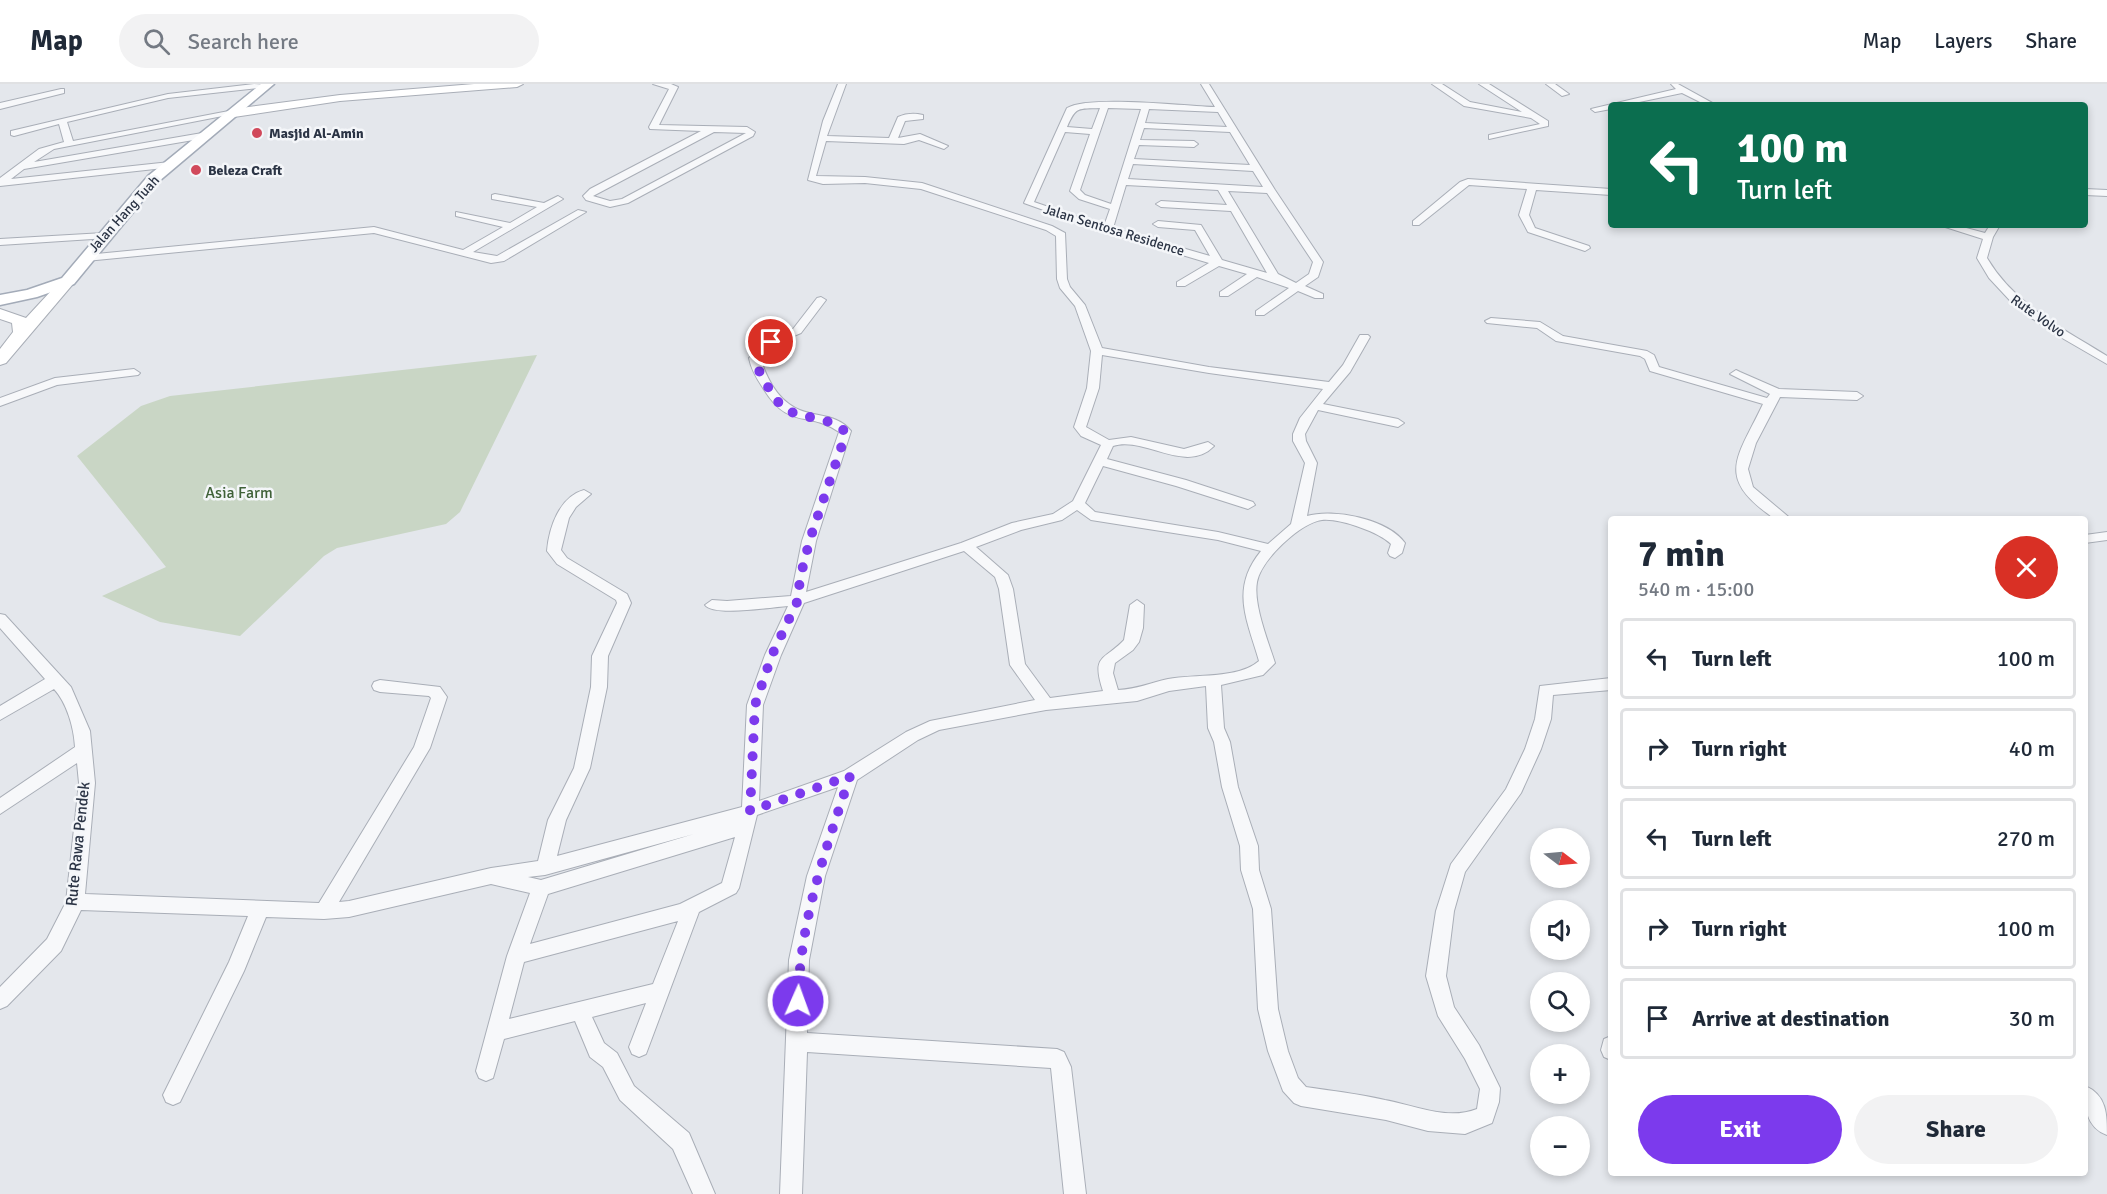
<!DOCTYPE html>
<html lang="en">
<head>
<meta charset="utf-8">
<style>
	body { margin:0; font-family:Signika,sans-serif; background:#f2f2f3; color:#1f2937; height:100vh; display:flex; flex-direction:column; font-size:22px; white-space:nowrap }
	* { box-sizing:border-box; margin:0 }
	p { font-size:20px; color:#747a83 }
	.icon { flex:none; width:33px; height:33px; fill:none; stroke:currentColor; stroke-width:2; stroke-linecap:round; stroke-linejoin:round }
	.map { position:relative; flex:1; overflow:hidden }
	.drawer { position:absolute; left:1608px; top:432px; width:480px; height:660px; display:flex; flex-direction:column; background:#fff; border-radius:6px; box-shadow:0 3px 9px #0003 }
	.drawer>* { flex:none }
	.banner { position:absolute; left:1608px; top:18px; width:480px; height:126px; border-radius:6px; box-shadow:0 3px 9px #0003; background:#0b6e4f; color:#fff; overflow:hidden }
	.needle { width:39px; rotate:106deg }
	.fabs { position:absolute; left:1530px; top:744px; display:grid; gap:12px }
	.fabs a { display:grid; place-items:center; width:60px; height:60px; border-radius:50%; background:#fff; box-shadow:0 3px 9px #0003; font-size:30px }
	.pin { position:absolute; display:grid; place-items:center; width:51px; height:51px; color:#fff; margin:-26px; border:3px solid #fff; border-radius:50%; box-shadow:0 2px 6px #0007 }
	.me { position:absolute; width:66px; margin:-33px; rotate:2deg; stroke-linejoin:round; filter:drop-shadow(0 0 4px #0008) }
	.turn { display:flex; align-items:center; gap:21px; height:126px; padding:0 30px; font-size:27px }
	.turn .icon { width:78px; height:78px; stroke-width:2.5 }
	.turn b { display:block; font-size:42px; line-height:51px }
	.round { display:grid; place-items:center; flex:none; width:63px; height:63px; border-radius:32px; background:#f2f2f3 }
	.summary { display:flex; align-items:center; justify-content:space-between; height:102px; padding:0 30px }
	h1 { font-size:36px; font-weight:700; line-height:45px }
	.primary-button { display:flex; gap:12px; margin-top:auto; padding:12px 30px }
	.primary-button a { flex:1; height:69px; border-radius:36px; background:#7c3aed; color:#fff; font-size:24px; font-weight:700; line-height:69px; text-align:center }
	.primary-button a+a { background:#f2f2f3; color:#1f2937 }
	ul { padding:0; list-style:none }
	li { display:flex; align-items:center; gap:18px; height:81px; margin:0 12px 9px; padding:0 18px; border:3px solid #e0e1e3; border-radius:6px }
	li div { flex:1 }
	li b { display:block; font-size:22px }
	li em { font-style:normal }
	header { display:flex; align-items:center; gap:36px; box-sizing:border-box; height:84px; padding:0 30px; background:#fff; border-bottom:2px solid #e0e1e3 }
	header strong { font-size:28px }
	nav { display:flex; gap:33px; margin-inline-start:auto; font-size:21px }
	.search { width:420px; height:54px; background:#f2f2f3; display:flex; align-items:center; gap:15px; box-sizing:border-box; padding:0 21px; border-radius:33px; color:#747a83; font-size:22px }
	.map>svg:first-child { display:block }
</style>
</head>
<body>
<header>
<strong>Map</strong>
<div class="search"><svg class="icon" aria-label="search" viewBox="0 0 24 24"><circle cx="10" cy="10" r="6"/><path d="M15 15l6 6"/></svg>Search here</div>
<nav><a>Map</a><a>Layers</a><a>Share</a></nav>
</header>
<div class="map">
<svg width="2107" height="1110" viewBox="0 0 2107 1110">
	<rect width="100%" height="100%" fill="#e4e7ec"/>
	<path fill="#c9d6c5" d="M 537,271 L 460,428 L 446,440 L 337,464 L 324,472 L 240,552 L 160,538 L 102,512 L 166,483 L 77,372 L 141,322 L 170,312 Z"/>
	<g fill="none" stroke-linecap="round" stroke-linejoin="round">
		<g stroke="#a9aeb7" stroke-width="2">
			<path id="street" d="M 254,0 L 271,1 L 267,3 L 168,14 L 67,38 L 73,57 L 234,26 L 238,29 L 54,65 L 34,78 L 208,48 L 211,49 L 211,53 L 24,85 L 11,95 L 170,78 L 175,81 L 173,83 L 0,102 L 0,94 L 39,65 L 64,58 L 59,40 L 14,52 L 11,51 L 11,47 L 168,10 Z
				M 653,0 L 671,0 L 678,3 L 659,41 L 747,43 L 755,48 L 753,52 L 628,119 L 610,123 L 586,116 L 583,112 L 590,105 L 701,47 L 650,45 L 649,43 L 669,5 ZM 714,48 L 746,49 L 622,115 L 610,117 L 593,112 Z
				M 838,0 L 846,0 L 827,52 L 889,54 L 898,33 C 907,29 914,29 923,31 L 923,35 L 905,37 L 898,54 L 920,50 L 948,62 L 944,65 L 919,56 L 904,60 L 826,57 L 816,92 L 865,93 L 922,99 L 1052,142 L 1065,149 L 1067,195 L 1070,203 L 1085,221 L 1102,264 L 1209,283 L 1329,298 L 1343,281 L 1360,251 L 1368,251 L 1370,253 L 1350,288 L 1323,320 L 1398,335 L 1404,339 L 1398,343 L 1318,326 L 1305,350 L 1306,357 L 1317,379 L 1307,432 C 1333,424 1388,435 1405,459 L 1402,469 L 1395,474 L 1390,472 L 1388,469 L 1391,460 C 1379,448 1339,434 1322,436 C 1300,439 1261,476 1257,498 C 1253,520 1268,557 1275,579 L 1263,591 L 1221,601 L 1224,644 L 1230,658 L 1238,703 L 1258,762 L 1259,786 L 1271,825 L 1278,925 L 1288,967 L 1298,994 L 1306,1003 C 1333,1007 1359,1010 1385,1016 C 1414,1021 1447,1037 1477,1025 L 1480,1005 L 1465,975 L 1438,932 L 1426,892 L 1436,827 L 1451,780 L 1506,705 L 1525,665 L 1535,635 L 1540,602 L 1611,594 L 1611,606 L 1553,611 L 1551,635 L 1541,665 L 1521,709 L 1465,788 L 1454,827 L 1446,892 L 1454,923 L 1479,961 L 1500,1004 L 1499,1018 L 1492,1039 L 1465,1050 L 1428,1047 L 1386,1036 L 1301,1022 L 1294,1019 L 1283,1007 L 1268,967 L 1258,925 L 1253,825 L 1241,786 L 1240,762 L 1222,703 L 1214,658 L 1208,644 L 1206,602 L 1169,607 L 1137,617 L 1046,626 L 939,646 L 918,656 L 857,696 L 825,792 L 809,876 L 807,949 L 1057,965 L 1064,968 L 1071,983 L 1086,1110 L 1064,1110 L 1051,984 L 807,968 L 802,1110 L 780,1110 L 789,876 L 807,792 L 838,703 L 757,731 L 739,804 L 736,809 L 699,828 L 646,970 L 639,973 L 632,970 L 629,963 L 646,919 L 592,933 L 604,959 L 617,969 L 634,1002 L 689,1049 L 715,1110 L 693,1110 L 673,1065 L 620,1016 L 603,983 L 590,973 L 575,937 L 504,955 L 493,994 L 486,997 L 479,994 L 476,987 L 507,872 L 530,809 L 491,800 L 349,833 L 324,835 L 266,833 L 244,887 L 180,1018 L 173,1021 L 166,1018 L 163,1011 L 229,878 L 248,832 L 81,826 L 61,867 L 7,922 L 0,925 L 0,903 L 47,855 L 66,818 L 79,699 L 77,679 L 0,730 L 0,714 L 75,663 C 74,644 67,619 54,605 L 0,636 L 0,622 L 45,595 L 0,544 L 0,530 L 5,531 L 71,603 L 90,647 L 95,699 L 85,810 L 319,819 L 414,663 L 431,614 L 429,612 L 380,608 L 374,606 L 372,602 L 374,598 L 380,596 L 440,603 L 447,613 L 430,664 L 339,818 L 349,817 L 491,784 L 538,777 L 548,736 L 574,684 L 591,603 L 592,572 L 617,519 L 616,516 L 557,480 L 547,467 C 549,444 559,413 584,406 L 591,410 L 576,423 L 569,434 L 561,466 L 567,474 L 627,510 L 631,519 L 608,572 L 607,603 L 590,684 L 566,736 L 557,772 L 742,723 L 747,621 L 765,571 L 788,522 C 772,523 714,533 705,521 L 712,516 L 727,517 L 791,512 L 802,457 L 839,348 C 808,326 789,347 763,304 C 757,295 751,285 749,274 L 767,256 L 793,245 L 817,214 L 821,213 L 826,216 L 801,249 L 775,260 L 761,275 C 763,284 767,292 772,301 C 798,343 830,321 851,347 L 816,457 L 806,508 L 961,459 L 1012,439 L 1053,430 L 1073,417 L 1101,361 L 1081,352 L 1074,343 L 1087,304 L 1091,267 L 1075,222 L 1060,204 L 1057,195 L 1056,152 L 1046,146 L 921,105 L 865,99 L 823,100 L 808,96 L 823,37 ZM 1102,271 L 1209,289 L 1323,305 L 1300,334 L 1293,350 L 1293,357 L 1305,379 L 1291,440 L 1268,460 L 1218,448 L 1095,428 L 1085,419 L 1103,382 L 1176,402 L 1248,425 L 1255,421 L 1253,418 L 1186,396 L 1107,375 L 1113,362 C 1145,352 1186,391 1214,362 L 1208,358 L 1184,365 L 1131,353 L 1109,356 L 1086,343 L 1099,304 ZM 1077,426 L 1091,436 L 1218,456 L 1261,467 C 1230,505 1247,535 1259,577 C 1239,595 1194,590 1168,595 C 1150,599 1137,605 1118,606 L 1113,589 L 1115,579 L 1133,566 L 1139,558 L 1143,544 L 1144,521 L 1137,516 L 1130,521 L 1124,556 C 1104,577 1091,570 1103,607 L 1050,614 L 1025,580 L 1013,505 L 1008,491 L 976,463 L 1021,446 L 1062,436 ZM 964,467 L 995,493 L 999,505 L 1010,581 L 1035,616 L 930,637 L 906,648 L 844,687 L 759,717 L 763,621 L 781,571 L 804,519 ZM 694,750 L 541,796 L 528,793 L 545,791 ZM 735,753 L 722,799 L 680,820 L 530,860 L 548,810 ZM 678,837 L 653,900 L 509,935 L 524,878 Z
				M 1201,0 L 1209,0 L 1275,106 L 1323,178 L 1318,193 L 1305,202 L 1323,210 L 1323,214 L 1315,214 L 1298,207 L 1264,231 L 1256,231 L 1256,227 L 1289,204 L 1257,193 L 1228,212 L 1220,212 L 1220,208 L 1247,190 L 1219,182 L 1185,202 L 1177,202 L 1177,198 L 1209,179 L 1105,148 L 1024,119 L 1067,24 C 1089,11 1185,22 1215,23 ZM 1100,24 L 1092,45 L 1067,43 C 1076,22 1078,25 1100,24 ZM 1108,24 L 1141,25 L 1111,120 L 1085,111 L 1080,106 ZM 1149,25 L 1218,28 L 1227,43 L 1145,39 ZM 1144,44 L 1230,48 L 1250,81 L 1134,75 L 1139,61 L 1194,63 L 1198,60 L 1194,57 L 1140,56 ZM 1065,48 L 1090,50 L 1070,107 L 1079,115 L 1110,125 L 1104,142 L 1034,118 ZM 1133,80 L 1253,87 L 1263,103 L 1128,95 ZM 1126,101 L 1218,106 L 1227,121 L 1161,117 L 1156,120 L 1161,123 L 1231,127 L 1267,189 L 1222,176 L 1201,141 L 1158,137 L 1153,140 L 1158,143 L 1195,146 L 1210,172 L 1113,144 ZM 1228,107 L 1267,109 L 1313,178 L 1309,190 L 1296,199 L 1278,190 Z
				M 1432,0 L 1442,0 L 1470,18 L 1522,28 L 1479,0 L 1489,0 L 1548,37 L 1548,42 L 1489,55 L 1489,51 L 1540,40 L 1531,34 L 1464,22 Z
				M 1546,0 L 1555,0 L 1569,10 L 1562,12 Z
				M 1671,0 L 1678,0 L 1716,21 L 1706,21 L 1682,9 L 1625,21 L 1611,21 L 1611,25 L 1595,28 L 1591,25 L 1676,5 Z
				M 61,5 L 64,5 L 64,9 L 0,25 L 0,19 Z
				M 1468,95 L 1611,105 L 1611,111 L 1536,106 L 1529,131 L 1535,144 L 1589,162 L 1590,164 L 1585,167 L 1528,148 L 1519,131 L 1527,105 L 1469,101 L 1419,141 L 1413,141 L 1413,137 L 1460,98 Z
				M 2085,105 L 2107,106 L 2107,112 L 2085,111 Z
				M 495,110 L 544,119 L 558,112 L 563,115 L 473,168 L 497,172 L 578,126 L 586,128 L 504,177 L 491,179 L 374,149 L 86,177 L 81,174 L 86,171 L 374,143 L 463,166 L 503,143 L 456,132 L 456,128 L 510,139 L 537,123 L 492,115 L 492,111 Z
				M 1939,141 L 1955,141 L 1985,149 L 1990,141 L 2000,141 L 1993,153 L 1987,174 C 2015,221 2062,244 2107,272 L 2107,280 L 2050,247 L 2016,223 L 1989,194 L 1977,174 L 1983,155 Z
				M 104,149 L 109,152 L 108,154 L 0,161 L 0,155 Z
				M 1491,234 L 1540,238 L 1563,252 L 1647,267 L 1654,271 L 1659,283 L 1767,314 L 1770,310 L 1730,290 L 1736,286 L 1740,288 L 1779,305 L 1857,308 L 1863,312 L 1857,316 L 1780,313 L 1779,315 L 1756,359 L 1748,385 L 1753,403 L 1791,435 L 1775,435 C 1714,393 1737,375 1763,320 L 1650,287 L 1645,275 L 1640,272 L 1556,257 L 1537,244 L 1487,239 L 1485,237 Z
				M 134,285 L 140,289 L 138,291 L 57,301 L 0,322 L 0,314 L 55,294 Z
				M 2107,448 L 2107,456 L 2085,459 L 2085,451 Z
				M 1611,952 L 1611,976 L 1604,973 L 1601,966 L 1604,955 Z
				M 2085,1002 C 2107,1011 2107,1031 2107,1051 C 2085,1043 2085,1022 2085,1002 Z"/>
		</g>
		<g stroke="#a9aeb7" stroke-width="2">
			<path id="secondary" d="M 474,0 L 523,0 L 517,3 L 340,17 L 234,33 L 228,29 L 234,25 L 340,11 Z
				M 68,193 L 75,197 L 73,200 L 6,279 L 0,281 L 0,265 L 13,248 L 12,239 L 0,235 L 0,225 L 26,234 L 63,194 Z"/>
		</g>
		<g stroke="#a3abb8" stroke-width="3">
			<path id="primary" d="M 261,0 L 274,0 L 158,98 L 74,200 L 37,213 L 0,221 L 0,211 L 27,206 L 62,194 L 148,92 Z"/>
		</g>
		<use href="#street" fill="#f7f8fa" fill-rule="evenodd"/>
		<use href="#secondary" fill="#fff" fill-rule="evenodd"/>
		<use href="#primary" fill="#fff" fill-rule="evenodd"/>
	</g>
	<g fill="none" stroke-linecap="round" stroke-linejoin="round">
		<path stroke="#7c3aed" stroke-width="10" stroke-dasharray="0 18" d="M 771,258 C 756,267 752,276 762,292 C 768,303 776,319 787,326 C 802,334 836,335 844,347 L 842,361 L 810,455 L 800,494 L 798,516 L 772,571 L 755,621 L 750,727 L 850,692 C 825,768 800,836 798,917"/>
	</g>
	<g fill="#d1495b" stroke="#f4f6f9" stroke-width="2">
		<circle cx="257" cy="49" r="6"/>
		<circle cx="196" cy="86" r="6"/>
	</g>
	<g text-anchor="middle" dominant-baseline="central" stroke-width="5" stroke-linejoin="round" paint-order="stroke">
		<g font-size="14" font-weight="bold" fill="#2b3445" stroke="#f4f6f9" text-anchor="start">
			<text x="269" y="49">Masjid Al-Amin</text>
			<text x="208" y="86">Beleza Craft</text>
		</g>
		<g font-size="14" fill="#2b3445" stroke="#f4f6f9">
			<text transform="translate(124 130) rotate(-48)">Jalan Hang Tuah</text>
			<text transform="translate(1114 146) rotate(17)">Jalan Sentosa Residence</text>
			<text transform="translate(2038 232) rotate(35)">Rute Volvo</text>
		</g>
		<g font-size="16" fill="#3f6138" stroke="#f4f6f9">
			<text x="239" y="409">Asia Farm</text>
		</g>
		<g font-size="16" fill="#2b3445" stroke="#f4f6f9">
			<text transform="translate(78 760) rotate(-84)">Rute Rawa Pendek</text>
		</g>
	</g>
</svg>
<div class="fabs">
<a><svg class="needle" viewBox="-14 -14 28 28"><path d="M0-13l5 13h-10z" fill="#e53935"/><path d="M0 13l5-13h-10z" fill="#747a83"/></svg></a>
<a><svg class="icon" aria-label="sound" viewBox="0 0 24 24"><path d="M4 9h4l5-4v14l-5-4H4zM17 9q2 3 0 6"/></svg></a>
<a><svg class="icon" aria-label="search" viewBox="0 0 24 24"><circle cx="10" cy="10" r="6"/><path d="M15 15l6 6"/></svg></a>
<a>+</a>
<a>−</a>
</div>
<div class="pin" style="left:771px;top:258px;background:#d93025"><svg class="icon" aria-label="arrive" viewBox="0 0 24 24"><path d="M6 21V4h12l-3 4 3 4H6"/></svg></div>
<svg class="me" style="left:798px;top:917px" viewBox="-20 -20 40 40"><circle r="17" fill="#7c3aed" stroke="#fff" stroke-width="3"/><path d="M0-11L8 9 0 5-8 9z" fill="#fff"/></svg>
<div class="banner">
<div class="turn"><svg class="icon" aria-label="left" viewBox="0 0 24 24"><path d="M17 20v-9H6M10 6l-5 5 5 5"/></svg><div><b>100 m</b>Turn left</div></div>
</div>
<section class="drawer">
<div class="summary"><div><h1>7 min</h1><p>540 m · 15:00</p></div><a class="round" style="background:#d93025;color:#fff"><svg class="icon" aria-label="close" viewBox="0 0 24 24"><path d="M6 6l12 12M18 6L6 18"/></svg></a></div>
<ul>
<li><svg class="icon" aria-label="left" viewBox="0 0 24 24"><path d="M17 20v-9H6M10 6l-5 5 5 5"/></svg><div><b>Turn left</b></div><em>100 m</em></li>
<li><svg class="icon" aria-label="right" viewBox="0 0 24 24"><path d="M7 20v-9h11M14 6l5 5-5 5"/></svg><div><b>Turn right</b></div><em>40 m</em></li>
<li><svg class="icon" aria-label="left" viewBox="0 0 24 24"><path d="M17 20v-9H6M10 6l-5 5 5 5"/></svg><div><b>Turn left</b></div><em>270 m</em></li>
<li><svg class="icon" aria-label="right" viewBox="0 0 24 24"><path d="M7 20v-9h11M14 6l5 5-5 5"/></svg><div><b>Turn right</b></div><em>100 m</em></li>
<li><svg class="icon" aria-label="arrive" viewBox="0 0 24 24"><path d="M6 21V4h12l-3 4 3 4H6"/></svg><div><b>Arrive at destination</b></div><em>30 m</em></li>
</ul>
<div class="primary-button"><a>Exit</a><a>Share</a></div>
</section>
</div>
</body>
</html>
